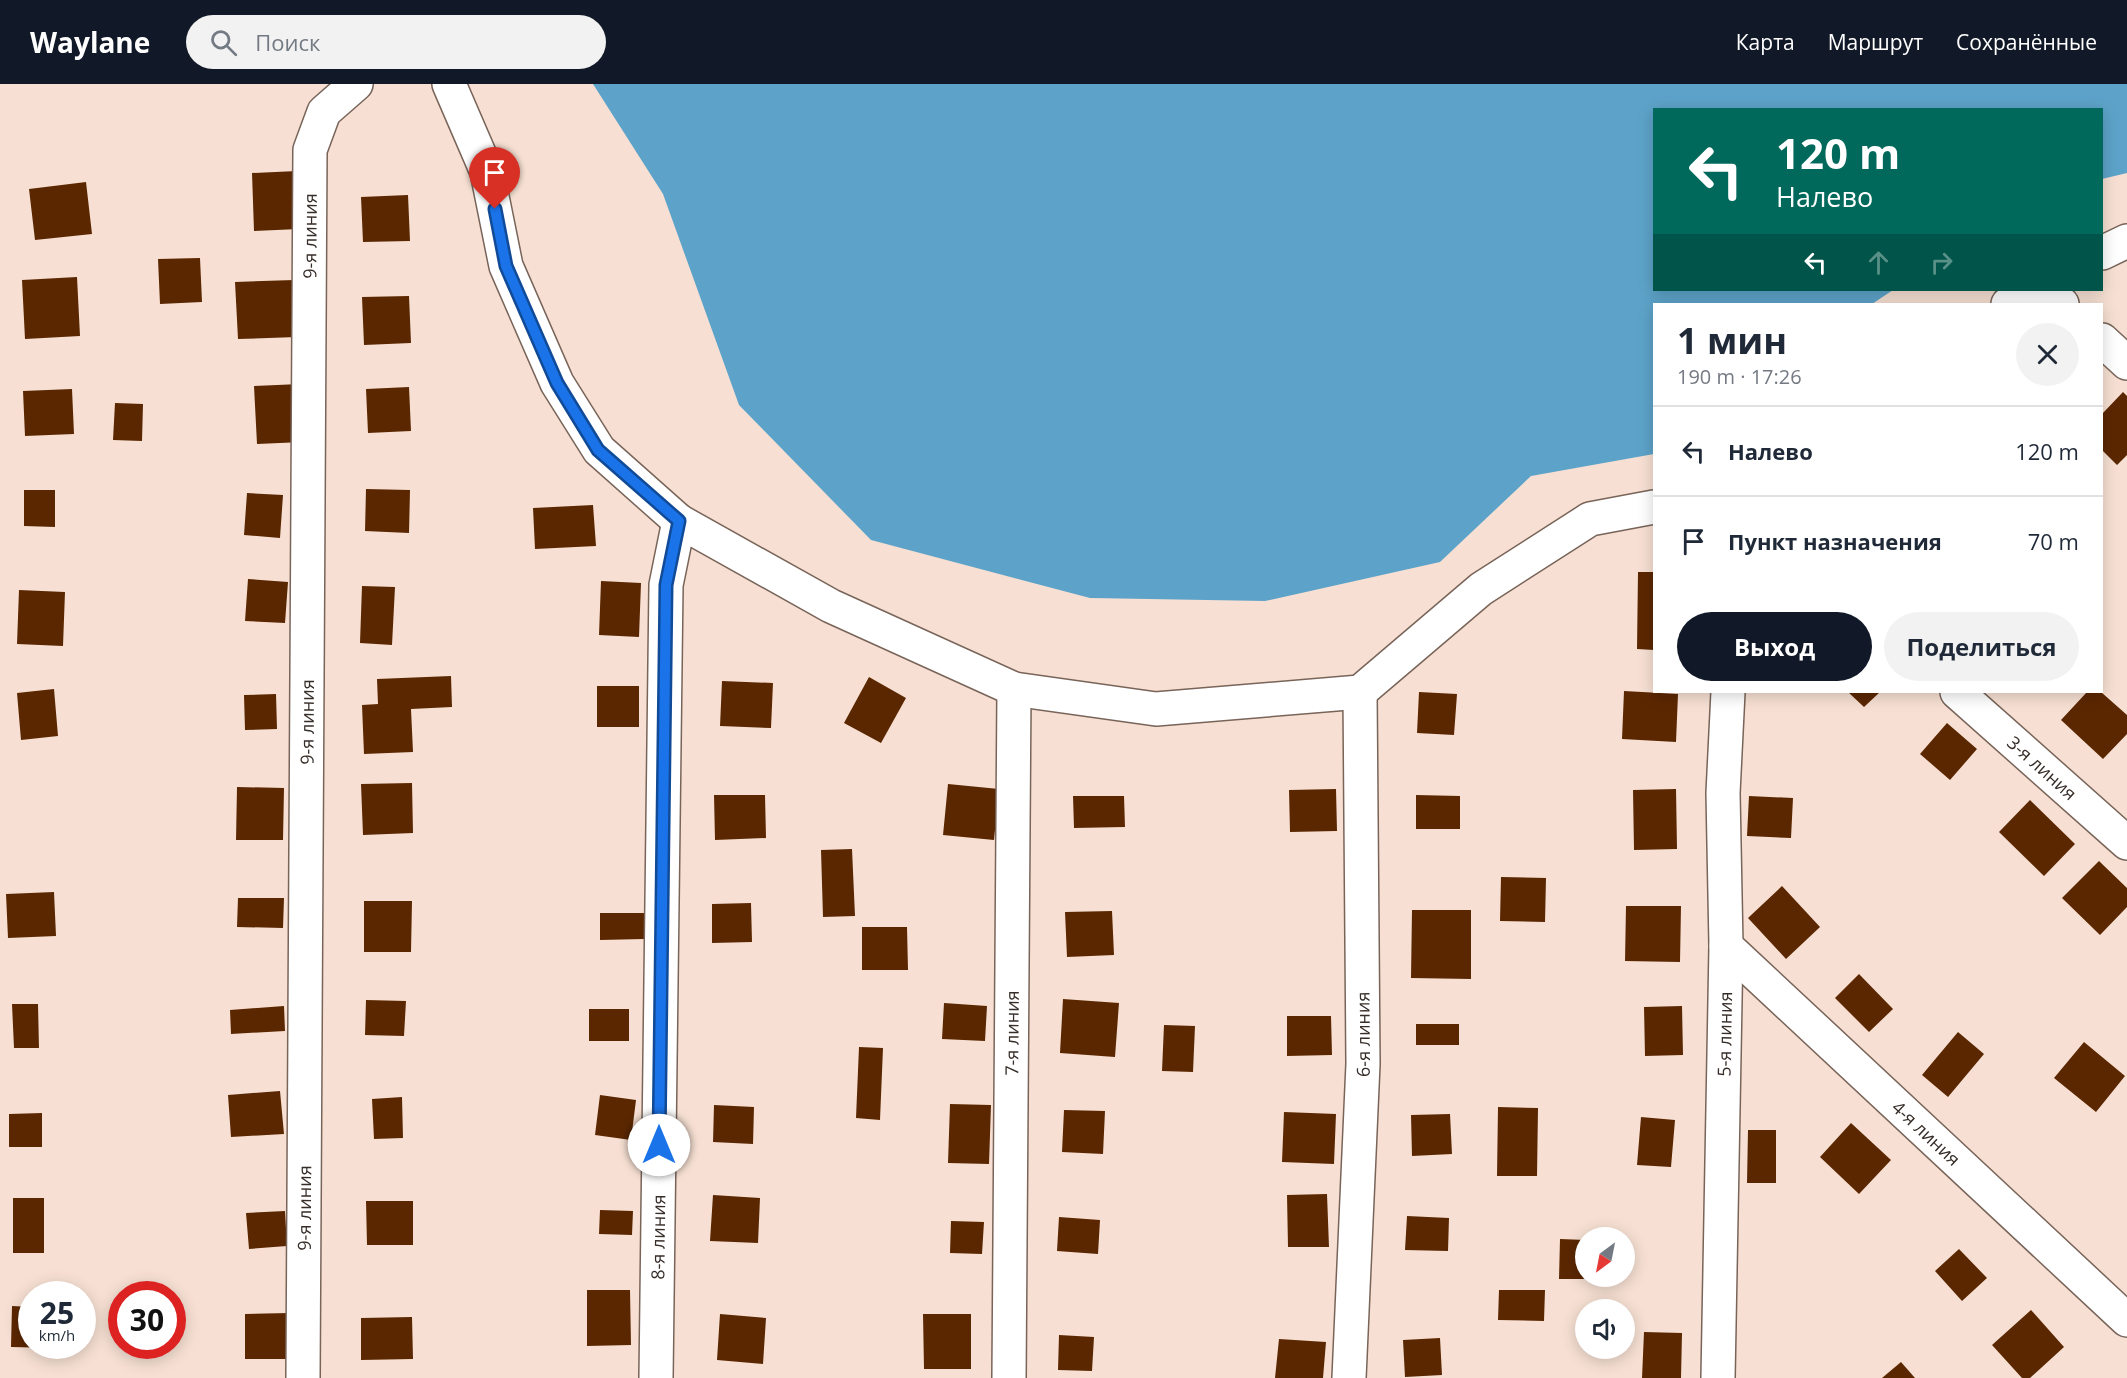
<!DOCTYPE html>
<html lang="ru">
<head>
<meta charset="utf-8">
<style>
	body { margin:0; font-family:"Open Sans",sans-serif; background:#f2f2f3; color:#1f2937; height:100vh; display:flex; flex-direction:column; font-size:22px; white-space:nowrap }
	* { box-sizing:border-box; margin:0 }
	p { font-size:20px; color:#747a83 }
	.icon { flex:none; width:33px; height:33px; fill:none; stroke:currentColor; stroke-width:2; stroke-linecap:round; stroke-linejoin:round }
	.map { position:relative; flex:1; overflow:hidden }
	.drawer { position:absolute; left:1653px; top:219px; width:450px; height:390px; display:flex; flex-direction:column; background:#fff; border-radius:0px; box-shadow:0 3px 15px #0003 }
	.drawer>* { flex:none }
	.top-card { position:absolute; left:1653px; top:24px; width:450px; height:183px; border-radius:0px; box-shadow:0 3px 15px #0003; background:#00695c; color:#fff; overflow:hidden }
	.needle { width:39px; rotate:212deg }
	.fabs { position:absolute; left:1575px; top:1143px; display:grid; gap:12px }
	.fabs a { display:grid; place-items:center; width:60px; height:60px; border-radius:50%; background:#fff; box-shadow:0 3px 15px #0003; font-size:30px }
	.speed { position:absolute; left:18px; top:1197px; display:flex; gap:12px; font-size:30px; font-weight:700; text-align:center }
	.speed>* { display:grid; place-content:center; width:78px; height:78px; border-radius:50%; background:#fff; box-shadow:0 3px 15px #0003; line-height:1 }
	.speed small { font-size:15px; font-weight:400 }
	.speed .limit { border:9px solid #d22; background:#fff; color:#111 }
	.pin { position:absolute; display:grid; place-items:center; width:51px; height:51px; color:#fff; margin:-62px -26px; border-radius:50% 50% 50% 0; rotate:-45deg; box-shadow:0 0 6px #0007 }
	.pin .icon { rotate:45deg }
	.me { position:absolute; width:66px; margin:-33px; rotate:0deg; stroke-linejoin:round; filter:drop-shadow(0 0 4px #0008) }
	.turn { display:flex; align-items:center; gap:21px; height:126px; padding:0 24px; font-size:27px }
	.turn .icon { width:78px; height:78px; stroke-width:2.5 }
	.turn b { display:block; font-size:42px; line-height:51px }
	.lanes { display:flex; align-items:center; height:57px; padding:0 24px; background:#0003; justify-content:center; gap:30px; direction:ltr }
	.lanes .off { opacity:.35 }
	.round { display:grid; place-items:center; flex:none; width:63px; height:63px; border-radius:32px; background:#f2f2f3 }
	.headline { display:flex; align-items:center; justify-content:space-between; height:102px; padding:0 24px }
	h1 { font-size:36px; font-weight:700; line-height:45px }
	.action { display:flex; gap:12px; margin-top:auto; padding:12px 24px }
	.action a { flex:1; height:69px; border-radius:36px; background:#111827; color:#fff; font-size:24px; font-weight:700; line-height:69px; text-align:center }
	.action a+a { background:#f2f2f3; color:#1f2937 }
	ul { padding:0; list-style:none }
	li { display:flex; align-items:center; gap:18px; height:90px; padding:0 24px; border-top:2px solid #e0e1e3 }
	li div { flex:1 }
	li b { display:block; font-size:22px }
	li em { font-style:normal }
	header { display:flex; align-items:center; gap:36px; box-sizing:border-box; height:84px; padding:0 30px; background:#111827; color:#fff }
	header strong { font-size:28px }
	nav { display:flex; gap:33px; margin-inline-start:auto; font-size:21px }
	.search { width:420px; height:54px; background:#f2f2f3; display:flex; align-items:center; gap:15px; box-sizing:border-box; padding:0 21px; border-radius:33px; color:#747a83; font-size:22px }
	.map>svg:first-child { display:block }
</style>
</head>
<body>
<header>
<strong>Waylane</strong>
<div class="search"><svg class="icon" aria-label="search" viewBox="0 0 24 24"><circle cx="10" cy="10" r="6"/><path d="M15 15l6 6"/></svg>Поиск</div>
<nav><a>Карта</a><a>Маршрут</a><a>Сохранённые</a></nav>
</header>
<div class="map">
<svg width="2127" height="1294" viewBox="0 0 2127 1294">
	<rect width="100%" height="100%" fill="#f7e0d3"/>
	<path fill="#5da3c9" d="M 593,0 L 2127,0 L 2127,89 L 2102,95 L 2102,26 L 1654,26 L 1654,206 L 1893,206 L 1872,220 L 1654,220 L 1654,370 L 1531,392 L 1440,478 L 1265,517 L 1090,514 L 871,456 L 739,321 L 663,110 Z"/>
	<path fill="#5b2700" d="M 297,87 L 299,145 L 254,147 L 252,89 Z
		M 86,98 L 92,150 L 35,156 L 29,105 Z
		M 408,111 L 410,157 L 363,158 L 361,113 Z
		M 200,174 L 202,218 L 160,220 L 158,175 Z
		M 77,193 L 80,252 L 25,255 L 22,196 Z
		M 294,196 L 297,253 L 238,255 L 235,198 Z
		M 409,212 L 411,259 L 364,261 L 362,213 Z
		M 300,300 L 303,358 L 257,360 L 254,302 Z
		M 409,303 L 411,347 L 368,349 L 366,305 Z
		M 72,305 L 74,350 L 25,352 L 23,307 Z
		M 2123,308 L 2127,312 L 2127,371 L 2117,381 L 2102,366 L 2102,330 Z
		M 115,319 L 143,320 L 142,357 L 113,356 Z
		M 366,405 L 410,406 L 409,449 L 365,447 Z
		M 24,406 L 55,406 L 55,443 L 24,442 Z
		M 247,409 L 283,411 L 280,454 L 244,451 Z
		M 593,421 L 596,462 L 535,465 L 533,424 Z
		M 1638,488 L 1654,488 L 1654,566 L 1637,565 Z
		M 248,495 L 288,498 L 285,539 L 245,537 Z
		M 601,497 L 641,499 L 639,553 L 599,551 Z
		M 362,502 L 395,503 L 392,561 L 360,559 Z
		M 19,506 L 65,508 L 63,562 L 17,560 Z
		M 451,592 L 452,623 L 411,625 L 413,668 L 364,670 L 362,621 L 378,620 L 377,595 Z
		M 869,593 L 906,614 L 881,659 L 844,639 Z
		M 722,597 L 773,599 L 771,644 L 720,642 Z
		M 597,602 L 639,602 L 639,643 L 597,643 Z
		M 54,605 L 58,652 L 21,656 L 17,609 Z
		M 1624,607 L 1678,610 L 1676,658 L 1622,655 Z
		M 1419,608 L 1457,610 L 1454,651 L 1417,649 Z
		M 1848,608 L 1880,608 L 1864,623 Z
		M 2087,608 L 2101,608 L 2127,631 L 2127,650 L 2103,675 L 2061,636 Z
		M 276,610 L 277,645 L 245,646 L 244,611 Z
		M 1947,639 L 1977,665 L 1950,696 L 1920,670 Z
		M 412,699 L 413,749 L 363,751 L 361,700 Z
		M 948,700 L 999,705 L 994,756 L 943,751 Z
		M 237,703 L 284,704 L 283,756 L 236,756 Z
		M 1336,705 L 1337,747 L 1290,748 L 1289,706 Z
		M 1676,705 L 1677,765 L 1634,766 L 1633,706 Z
		M 714,711 L 765,711 L 766,754 L 715,756 Z
		M 1416,711 L 1460,712 L 1460,745 L 1416,745 Z
		M 1073,712 L 1124,712 L 1125,743 L 1074,744 Z
		M 1749,712 L 1793,714 L 1791,754 L 1747,752 Z
		M 2030,716 L 2075,760 L 2044,792 L 1999,748 Z
		M 852,765 L 855,832 L 823,833 L 821,766 Z
		M 2099,777 L 2127,804 L 2127,823 L 2100,851 L 2062,814 Z
		M 1501,793 L 1546,794 L 1545,838 L 1500,837 Z
		M 1782,802 L 1820,843 L 1786,875 L 1748,834 Z
		M 54,808 L 56,852 L 8,854 L 6,810 Z
		M 238,814 L 284,814 L 283,844 L 237,843 Z
		M 364,817 L 412,817 L 411,868 L 364,868 Z
		M 751,819 L 752,858 L 712,859 L 712,820 Z
		M 1626,822 L 1681,822 L 1680,878 L 1625,877 Z
		M 1412,826 L 1471,826 L 1471,895 L 1411,894 Z
		M 1112,827 L 1114,871 L 1067,873 L 1065,828 Z
		M 600,829 L 644,829 L 644,855 L 600,856 Z
		M 862,843 L 907,843 L 908,886 L 862,886 Z
		M 1859,890 L 1893,925 L 1869,948 L 1835,914 Z
		M 1063,915 L 1119,919 L 1115,973 L 1060,969 Z
		M 366,916 L 406,917 L 404,952 L 365,951 Z
		M 944,919 L 987,922 L 985,957 L 942,955 Z
		M 12,920 L 38,920 L 39,964 L 14,964 Z
		M 284,922 L 285,947 L 231,950 L 230,926 Z
		M 1682,922 L 1683,971 L 1645,972 L 1644,923 Z
		M 589,925 L 629,925 L 629,957 L 589,957 Z
		M 1287,932 L 1331,932 L 1332,971 L 1287,972 Z
		M 1416,940 L 1459,940 L 1459,961 L 1416,961 Z
		M 1164,941 L 1195,942 L 1193,988 L 1162,987 Z
		M 1958,948 L 1984,970 L 1948,1013 L 1922,991 Z
		M 2084,958 L 2125,992 L 2096,1028 L 2054,994 Z
		M 859,963 L 883,964 L 880,1036 L 856,1034 Z
		M 280,1007 L 284,1050 L 231,1053 L 228,1011 Z
		M 600,1011 L 636,1016 L 631,1056 L 595,1051 Z
		M 402,1013 L 403,1054 L 374,1055 L 372,1015 Z
		M 950,1020 L 991,1021 L 989,1080 L 948,1079 Z
		M 714,1021 L 754,1023 L 753,1060 L 713,1058 Z
		M 1498,1023 L 1538,1024 L 1537,1092 L 1497,1092 Z
		M 1064,1026 L 1105,1027 L 1103,1070 L 1062,1068 Z
		M 1284,1028 L 1336,1030 L 1334,1080 L 1282,1078 Z
		M 42,1029 L 42,1063 L 9,1063 L 9,1030 Z
		M 1450,1030 L 1452,1070 L 1412,1072 L 1411,1031 Z
		M 1641,1033 L 1675,1036 L 1671,1083 L 1637,1081 Z
		M 1851,1039 L 1891,1076 L 1859,1110 L 1820,1073 Z
		M 1748,1046 L 1776,1046 L 1776,1099 L 1747,1099 Z
		M 1327,1110 L 1329,1163 L 1288,1163 L 1287,1111 Z
		M 713,1111 L 760,1114 L 758,1159 L 710,1157 Z
		M 13,1114 L 44,1114 L 44,1169 L 13,1169 Z
		M 366,1117 L 413,1117 L 413,1161 L 367,1161 Z
		M 600,1126 L 633,1127 L 632,1151 L 599,1150 Z
		M 285,1127 L 287,1162 L 249,1165 L 246,1129 Z
		M 1407,1132 L 1449,1134 L 1448,1167 L 1405,1166 Z
		M 1059,1133 L 1100,1136 L 1098,1170 L 1057,1167 Z
		M 951,1137 L 984,1138 L 982,1170 L 950,1169 Z
		M 1560,1155 L 1586,1156 L 1586,1192 L 1592,1192 L 1592,1195 L 1559,1195 Z
		M 1959,1165 L 1987,1194 L 1962,1217 L 1935,1187 Z
		M 587,1206 L 630,1206 L 631,1261 L 587,1262 Z
		M 1499,1206 L 1545,1206 L 1544,1237 L 1498,1236 Z
		M 12,1222 L 32,1223 L 32,1262 L 54,1262 L 54,1264 L 11,1263 Z
		M 2031,1226 L 2064,1263 L 2030,1294 L 2022,1294 L 1992,1261 Z
		M 289,1229 L 289,1275 L 245,1275 L 245,1230 Z
		M 720,1230 L 766,1234 L 763,1280 L 717,1276 Z
		M 923,1230 L 971,1230 L 971,1285 L 924,1285 Z
		M 412,1233 L 413,1275 L 361,1276 L 361,1234 Z
		M 1644,1248 L 1682,1249 L 1681,1294 L 1642,1294 Z
		M 1059,1251 L 1094,1253 L 1092,1287 L 1058,1286 Z
		M 1440,1254 L 1442,1291 L 1405,1293 L 1403,1256 Z
		M 1279,1255 L 1326,1258 L 1323,1294 L 1275,1294 Z
		M 1901,1278 L 1915,1294 L 1882,1294 Z"/>
	<g fill="none" stroke-linecap="round" stroke-linejoin="round">
		<g stroke="#786459" stroke-width="36">
			<g id="minor">
				<path d="M 449,0 L 487,88 L 506,182 L 557,299 L 599,366 L 679,437 L 831,522 L 1014,605 L 1156,625 L 1360,608 L 1481,505 L 1590,435 L 1654,423"/>
				<path d="M 2102,169 L 2127,157"/>
				<path d="M 2045,206 L 2062,220"/>
				<path d="M 2008,220 L 2031,206"/>
				<path d="M 2102,256 L 2127,279"/>
				<path id="s1" d="M 1957,608 L 2127,759"/>
				<path id="s2" d="M 1726,862 L 2127,1236"/>
				<path id="s3" d="M 303,1294 L 310,66 L 324,28 L 356,0"/>
				<path id="s4" d="M 656,1294 L 666,501 L 679,437"/>
				<path id="s5" d="M 1009,1294 L 1014,605"/>
				<path id="s6" d="M 1349,1294 L 1363,980 L 1360,608"/>
				<path id="s7" d="M 1718,1294 L 1726,862 L 1723,709 L 1728,608"/>
			</g>
		</g>
		<use href="#minor" stroke="#fff" stroke-width="33"/>
	</g>
	<g fill="none" stroke-linecap="round" stroke-linejoin="round">
		<g stroke="#114b97" stroke-width="15">
			<path id="route" d="M 495,125 L 506,182 L 557,299 L 598,366 L 679,437 L 666,501 L 659,1061"/>
		</g>
		<use href="#route" stroke="#1a73e8" stroke-width="10"/>
	</g>
	<g text-anchor="middle" dominant-baseline="central" stroke-width="6" stroke-linejoin="round" paint-order="stroke">
		<g font-size="18" fill="#362d28" stroke="#f7e0d3">
			<text stroke="none"><textPath href="#s3" startOffset="1142">9-я линия</textPath></text>
			<text stroke="none"><textPath href="#s3" startOffset="656">9-я линия</textPath></text>
			<text stroke="none"><textPath href="#s1" startOffset="114">3-я линия</textPath></text>
			<text stroke="none"><textPath href="#s5" startOffset="345">7-я линия</textPath></text>
			<text stroke="none"><textPath href="#s6" startOffset="344">6-я линия</textPath></text>
			<text stroke="none"><textPath href="#s7" startOffset="344">5-я линия</textPath></text>
			<text stroke="none"><textPath href="#s2" startOffset="274">4-я линия</textPath></text>
			<text stroke="none"><textPath href="#s3" startOffset="170">9-я линия</textPath></text>
			<text stroke="none"><textPath href="#s4" startOffset="141">8-я линия</textPath></text>
		</g>
	</g>
</svg>
<div class="fabs">
<a><svg class="needle" viewBox="-14 -14 28 28"><path d="M0-13l5 13h-10z" fill="#e53935"/><path d="M0 13l5-13h-10z" fill="#747a83"/></svg></a>
<a><svg class="icon" aria-label="sound" viewBox="0 0 24 24"><path d="M4 9h4l5-4v14l-5-4H4zM17 9q2 3 0 6"/></svg></a>
</div>
<div class="speed"><div>25<small>km/h</small></div><div class="limit">30</div></div>
<div class="pin" style="left:495px;top:125px;background:#d93025"><svg class="icon" aria-label="arrive" viewBox="0 0 24 24"><path d="M6 21V4h12l-3 4 3 4H6"/></svg></div>
<svg class="me" style="left:659px;top:1061px" viewBox="-20 -20 40 40"><circle r="19" fill="#fff"/><path d="M0-13L10 11 0 6-10 11z" fill="#1a73e8"/></svg>
<div class="top-card">
<div class="turn"><svg class="icon" aria-label="left" viewBox="0 0 24 24"><path d="M17 20v-9H6M10 6l-5 5 5 5"/></svg><div><b>120 m</b>Налево</div></div>
<div class="lanes"><svg class="icon" aria-label="left" viewBox="0 0 24 24"><path d="M17 20v-9H6M10 6l-5 5 5 5"/></svg><svg class="icon off" aria-label="ahead" viewBox="0 0 24 24"><path d="M12 20V5M6 11l6-6 6 6"/></svg><svg class="icon off" aria-label="right" viewBox="0 0 24 24"><path d="M7 20v-9h11M14 6l5 5-5 5"/></svg></div>
</div>
<section class="drawer">
<div class="headline"><div><h1>1 мин</h1><p>190 m · 17:26</p></div><a class="round"><svg class="icon" aria-label="close" viewBox="0 0 24 24"><path d="M6 6l12 12M18 6L6 18"/></svg></a></div>
<ul>
<li><svg class="icon" aria-label="left" viewBox="0 0 24 24"><path d="M17 20v-9H6M10 6l-5 5 5 5"/></svg><div><b>Налево</b></div><em>120 m</em></li>
<li><svg class="icon" aria-label="arrive" viewBox="0 0 24 24"><path d="M6 21V4h12l-3 4 3 4H6"/></svg><div><b>Пункт назначения</b></div><em>70 m</em></li>
</ul>
<div class="action"><a>Выход</a><a>Поделиться</a></div>
</section>
</div>
</body>
</html>
